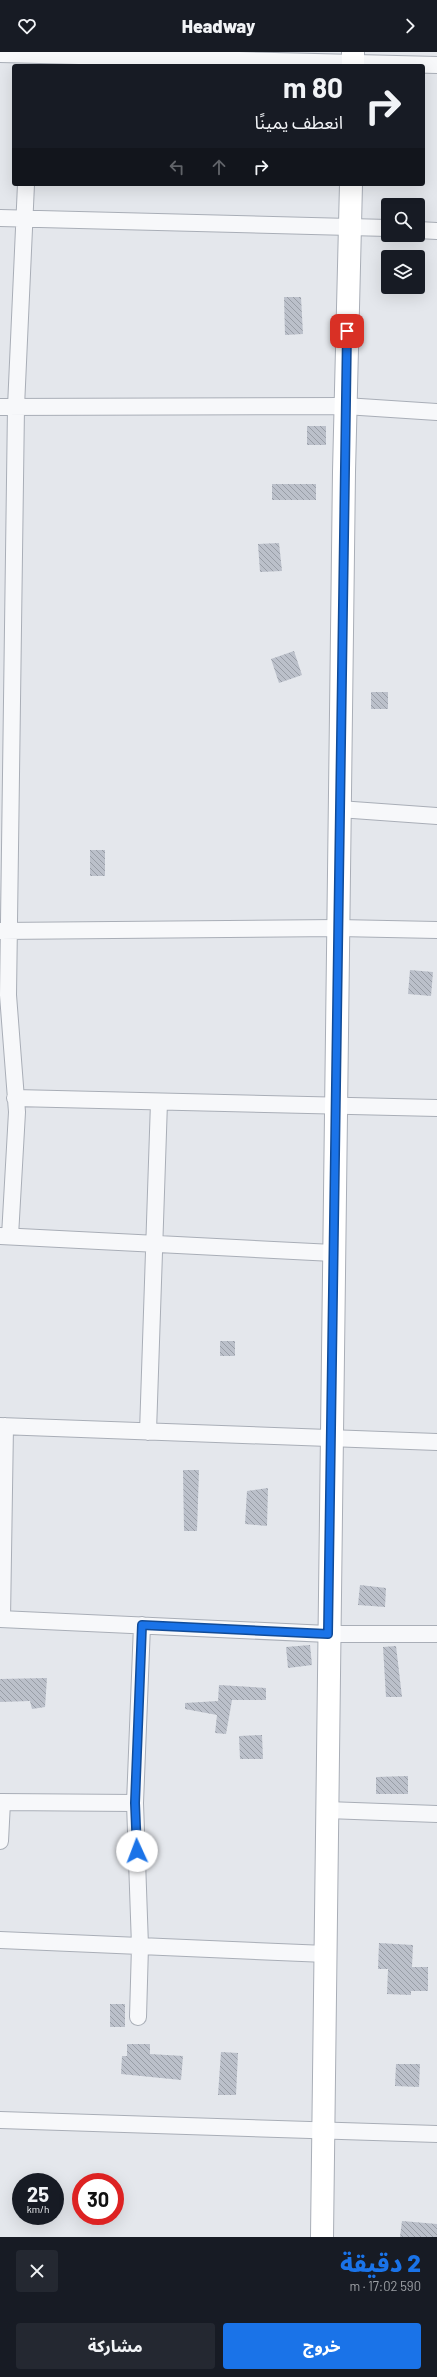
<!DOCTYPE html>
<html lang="ar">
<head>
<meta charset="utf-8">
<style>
	body { margin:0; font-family:Barlow,"Noto Sans Arabic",sans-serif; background:#242831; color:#f1f3f6; direction:rtl; height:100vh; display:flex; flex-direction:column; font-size:15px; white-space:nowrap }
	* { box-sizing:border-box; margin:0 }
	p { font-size:13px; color:#9ea1a6 }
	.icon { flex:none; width:22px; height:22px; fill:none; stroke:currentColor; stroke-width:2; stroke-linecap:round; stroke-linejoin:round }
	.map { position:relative; height:2185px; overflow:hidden; direction:ltr }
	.drawer { display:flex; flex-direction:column; background:#171b24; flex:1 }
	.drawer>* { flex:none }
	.hud { position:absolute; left:12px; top:12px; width:413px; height:122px; border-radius:4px; box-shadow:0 4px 16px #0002; direction:rtl; background:#171b24; color:#f1f3f6; overflow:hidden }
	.buttons { position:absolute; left:381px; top:146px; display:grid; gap:8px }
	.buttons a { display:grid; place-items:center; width:44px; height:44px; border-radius:4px; background:#171b24; box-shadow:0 4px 16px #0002; font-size:20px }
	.speed { position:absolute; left:12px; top:2121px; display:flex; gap:8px; font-size:20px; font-weight:700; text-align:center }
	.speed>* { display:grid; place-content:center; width:52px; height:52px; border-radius:50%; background:#171b24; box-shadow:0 4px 16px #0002; line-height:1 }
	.speed small { font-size:10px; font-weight:400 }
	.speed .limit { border:6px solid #d22; background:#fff; color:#111 }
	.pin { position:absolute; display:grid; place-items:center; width:34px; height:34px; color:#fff; margin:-17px; border-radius:8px; box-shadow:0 2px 6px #0006 }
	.me { position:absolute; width:44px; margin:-22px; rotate:358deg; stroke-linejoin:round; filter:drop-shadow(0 0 3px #0008) }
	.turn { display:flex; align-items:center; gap:14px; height:84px; padding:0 16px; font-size:18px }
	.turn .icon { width:52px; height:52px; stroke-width:2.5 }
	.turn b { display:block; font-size:28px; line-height:34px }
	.lanes { display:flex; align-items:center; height:38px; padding:0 16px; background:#0003; justify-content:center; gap:20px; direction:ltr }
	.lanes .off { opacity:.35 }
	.round { display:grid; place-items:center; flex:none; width:42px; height:42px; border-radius:4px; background:#242831 }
	.headline { display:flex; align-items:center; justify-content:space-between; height:68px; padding:0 16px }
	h1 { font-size:24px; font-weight:800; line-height:30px; color:#1a73e8 }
	.cta { display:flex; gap:8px; margin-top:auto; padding:8px 16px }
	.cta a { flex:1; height:46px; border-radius:4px; background:#1a73e8; color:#fff; font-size:16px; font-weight:800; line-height:46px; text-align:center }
	.cta a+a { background:#242831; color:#f1f3f6 }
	header { display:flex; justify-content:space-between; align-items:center; height:52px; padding:0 16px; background:#171b24; font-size:18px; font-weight:800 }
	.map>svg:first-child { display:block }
</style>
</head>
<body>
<header><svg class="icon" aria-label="forward" viewBox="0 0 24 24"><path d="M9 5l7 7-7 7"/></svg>Headway<svg class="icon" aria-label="heart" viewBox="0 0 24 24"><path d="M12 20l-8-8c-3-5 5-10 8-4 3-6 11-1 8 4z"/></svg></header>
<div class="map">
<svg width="437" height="2185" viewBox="0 0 437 2185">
	<defs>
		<pattern id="building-back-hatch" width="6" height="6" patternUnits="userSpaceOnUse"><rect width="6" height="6" fill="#bbc0ca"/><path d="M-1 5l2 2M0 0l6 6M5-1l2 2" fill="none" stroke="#989da6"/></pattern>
	</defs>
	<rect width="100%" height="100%" fill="#e4e7ec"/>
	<path fill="url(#building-back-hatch)" d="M 284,245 L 301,245 L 303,282 L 285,283 Z
		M 307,374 L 326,374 L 326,393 L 307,393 Z
		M 272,432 L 316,432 L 316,448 L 272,448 Z
		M 279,491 L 282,519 L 260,520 L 258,492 Z
		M 294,599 L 302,623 L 279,631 L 271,607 Z
		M 371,640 L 388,640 L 388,657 L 371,657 Z
		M 90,798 L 105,798 L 105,824 L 90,824 Z
		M 410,918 L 433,920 L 431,944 L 408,942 Z
		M 220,1289 L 235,1289 L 235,1304 L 220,1304 Z
		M 183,1418 L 199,1418 L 197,1479 L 184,1479 Z
		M 268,1436 L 267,1474 L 245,1472 L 247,1439 Z
		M 360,1533 L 386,1536 L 385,1555 L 358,1553 Z
		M 310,1593 L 312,1613 L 288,1616 L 286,1595 Z
		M 396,1594 L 402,1645 L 386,1645 L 383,1595 Z
		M 47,1626 L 45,1655 L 32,1657 L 30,1649 L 0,1650 L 0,1627 Z
		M 219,1633 L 266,1636 L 266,1648 L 232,1648 L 226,1682 L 215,1681 L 217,1663 L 185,1657 L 185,1651 L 218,1649 Z
		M 262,1683 L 263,1707 L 240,1707 L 239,1684 Z
		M 408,1724 L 408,1742 L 376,1742 L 376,1725 Z
		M 379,1891 L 413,1893 L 412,1915 L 428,1915 L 428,1939 L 411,1939 L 411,1943 L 387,1942 L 388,1917 L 378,1917 Z
		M 110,1952 L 125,1952 L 125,1975 L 110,1975 Z
		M 127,1992 L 150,1992 L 150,2002 L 183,2004 L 181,2028 L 121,2022 L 122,2004 L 127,2004 Z
		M 221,2000 L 238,2001 L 236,2043 L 218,2043 Z
		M 396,2012 L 420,2012 L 419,2035 L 395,2034 Z
		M 402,2169 L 437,2172 L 437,2185 L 400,2185 Z"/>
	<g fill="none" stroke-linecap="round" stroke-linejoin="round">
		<g stroke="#a9aeb7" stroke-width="18">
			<path id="minor" d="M 0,2 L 437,13
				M 0,166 L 388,176
				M 418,178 L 437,179
				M 0,355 L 345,354 L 437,360
				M 339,757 L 437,764
				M 0,879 L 338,876 L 437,878
				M 15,1046 L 437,1056
				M 0,1184 L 333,1201
				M 10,1184 L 17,1060 L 8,943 L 16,355 L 26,132
				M 0,1374 L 437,1390
				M 148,1380 L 159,1050
				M 0,1567 L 328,1582 L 437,1582
				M 2,1567 L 5,1374
				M 0,1750 L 135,1751
				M 327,1758 L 437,1762
				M 0,1789 L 2,1750
				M 0,1888 L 326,1902
				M 138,1965 L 140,1894 L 135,1751 L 142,1573
				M 0,2068 L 437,2082"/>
		</g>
		<g stroke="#a9aeb7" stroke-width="24">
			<path id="secondary" d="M 353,14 L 353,0
				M 322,2185 L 344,420 L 351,132"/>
		</g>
		<use href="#minor" stroke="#f7f8fa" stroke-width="16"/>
		<use href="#secondary" stroke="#fff" stroke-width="22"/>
	</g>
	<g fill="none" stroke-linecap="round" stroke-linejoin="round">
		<g stroke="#114b97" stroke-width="10">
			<path id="route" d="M 137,1799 L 135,1751 L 142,1573 L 328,1582 L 347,279"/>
		</g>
		<use href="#route" stroke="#1a73e8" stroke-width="7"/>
	</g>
</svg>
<div class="buttons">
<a><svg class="icon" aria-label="search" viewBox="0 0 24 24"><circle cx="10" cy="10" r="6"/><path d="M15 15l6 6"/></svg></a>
<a><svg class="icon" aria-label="layers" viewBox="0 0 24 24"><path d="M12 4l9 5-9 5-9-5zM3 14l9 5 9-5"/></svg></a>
</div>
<div class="speed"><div>25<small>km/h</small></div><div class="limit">30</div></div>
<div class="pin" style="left:347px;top:279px;background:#d93025"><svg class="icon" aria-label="arrive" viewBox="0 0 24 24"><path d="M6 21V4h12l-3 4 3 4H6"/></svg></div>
<svg class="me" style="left:137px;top:1799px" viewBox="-20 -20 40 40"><circle r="19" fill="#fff"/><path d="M0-13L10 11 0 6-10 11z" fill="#1a73e8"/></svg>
<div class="hud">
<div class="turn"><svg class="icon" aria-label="right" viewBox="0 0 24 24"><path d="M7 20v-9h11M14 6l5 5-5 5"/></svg><div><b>80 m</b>انعطف يمينًا</div></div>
<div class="lanes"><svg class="icon off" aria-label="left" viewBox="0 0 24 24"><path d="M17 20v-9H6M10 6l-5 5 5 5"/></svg><svg class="icon off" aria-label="ahead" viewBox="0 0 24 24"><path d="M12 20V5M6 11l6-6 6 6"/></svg><svg class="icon" aria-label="right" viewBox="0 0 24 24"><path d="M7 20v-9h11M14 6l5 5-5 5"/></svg></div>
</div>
</div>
<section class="drawer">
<div class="headline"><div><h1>2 دقيقة</h1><p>590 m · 17:02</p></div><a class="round"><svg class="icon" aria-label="close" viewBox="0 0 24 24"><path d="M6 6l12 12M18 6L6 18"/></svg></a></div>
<div class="cta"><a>خروج</a><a>مشاركة</a></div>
</section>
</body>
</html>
